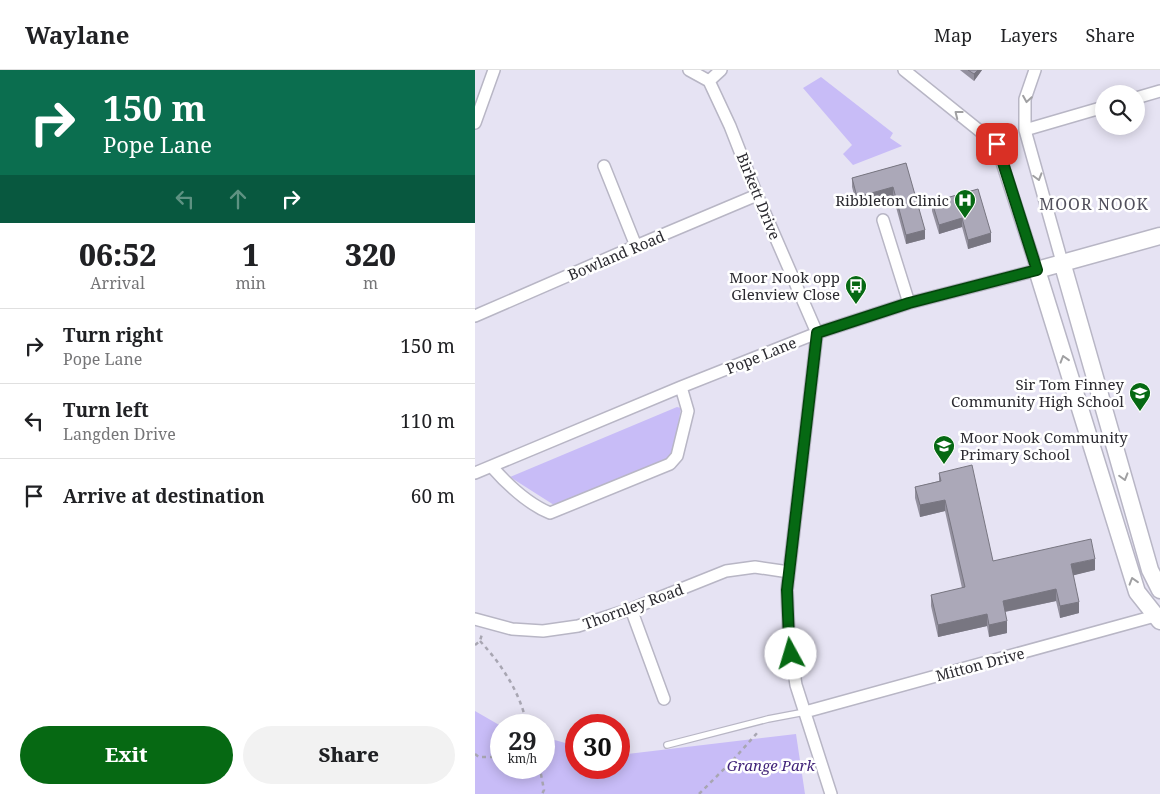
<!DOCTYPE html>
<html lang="en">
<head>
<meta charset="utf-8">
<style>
	body { margin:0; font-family:"Noto Serif",serif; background:#f2f2f2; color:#202124; height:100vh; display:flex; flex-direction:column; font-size:19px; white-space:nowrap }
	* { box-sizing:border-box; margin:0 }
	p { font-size:16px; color:#757577 }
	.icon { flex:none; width:28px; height:28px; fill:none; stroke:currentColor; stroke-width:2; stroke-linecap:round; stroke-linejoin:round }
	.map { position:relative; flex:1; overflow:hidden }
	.panel { display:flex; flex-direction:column; background:#fff; width:475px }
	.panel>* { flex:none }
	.banner { background:#0b6e4f; color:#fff; overflow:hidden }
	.buttons { position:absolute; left:620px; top:15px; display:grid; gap:10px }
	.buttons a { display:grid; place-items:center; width:50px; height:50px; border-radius:50%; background:#fff; box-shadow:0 2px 12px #0003; font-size:25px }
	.speed { position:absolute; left:15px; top:644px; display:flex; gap:10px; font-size:25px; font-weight:700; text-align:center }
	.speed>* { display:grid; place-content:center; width:65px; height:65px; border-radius:50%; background:#fff; box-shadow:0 2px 12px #0003; line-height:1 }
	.speed small { font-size:12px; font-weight:400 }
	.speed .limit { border:8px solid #d22; background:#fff; color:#111 }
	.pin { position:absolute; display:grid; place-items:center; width:42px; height:42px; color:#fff; margin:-21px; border-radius:10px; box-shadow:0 2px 8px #0006 }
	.me { position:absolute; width:55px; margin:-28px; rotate:354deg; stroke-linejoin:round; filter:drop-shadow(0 0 4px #0008) }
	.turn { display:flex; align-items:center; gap:18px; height:105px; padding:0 20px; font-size:22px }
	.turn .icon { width:65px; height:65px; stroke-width:2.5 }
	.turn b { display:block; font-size:35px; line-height:42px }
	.lanes { display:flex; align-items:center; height:48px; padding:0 20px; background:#0003; justify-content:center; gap:25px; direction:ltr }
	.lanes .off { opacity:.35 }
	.eta { display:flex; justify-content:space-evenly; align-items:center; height:85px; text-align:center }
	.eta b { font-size:30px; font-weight:800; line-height:35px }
	.cta { display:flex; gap:10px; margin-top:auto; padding:10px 20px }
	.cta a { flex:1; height:58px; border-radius:30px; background:#066913; color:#fff; font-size:20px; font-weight:800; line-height:58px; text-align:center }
	.cta a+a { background:#f2f2f2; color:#202124 }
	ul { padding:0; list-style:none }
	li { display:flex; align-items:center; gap:15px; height:75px; padding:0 20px; border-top:1px solid #e0e0e0 }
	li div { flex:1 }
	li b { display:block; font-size:19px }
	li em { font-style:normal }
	header { display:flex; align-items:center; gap:30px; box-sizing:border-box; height:70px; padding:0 25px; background:#fff; border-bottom:1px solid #e0e0e0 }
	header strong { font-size:24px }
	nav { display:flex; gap:28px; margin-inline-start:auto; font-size:18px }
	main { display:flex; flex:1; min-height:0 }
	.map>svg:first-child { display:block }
</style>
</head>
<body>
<header>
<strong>Waylane</strong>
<nav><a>Map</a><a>Layers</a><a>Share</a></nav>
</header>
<main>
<section class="panel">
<div class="banner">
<div class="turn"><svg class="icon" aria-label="right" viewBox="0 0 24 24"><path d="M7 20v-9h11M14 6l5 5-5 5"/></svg><div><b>150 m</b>Pope Lane</div></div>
<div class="lanes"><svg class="icon off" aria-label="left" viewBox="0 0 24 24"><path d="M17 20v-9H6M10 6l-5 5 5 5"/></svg><svg class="icon off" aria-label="ahead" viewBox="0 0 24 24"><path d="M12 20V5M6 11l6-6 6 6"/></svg><svg class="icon" aria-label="right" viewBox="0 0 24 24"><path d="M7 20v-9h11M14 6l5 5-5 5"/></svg></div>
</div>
<div class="eta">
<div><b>06:52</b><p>Arrival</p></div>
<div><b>1</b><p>min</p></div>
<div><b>320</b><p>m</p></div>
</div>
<ul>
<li><svg class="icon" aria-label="right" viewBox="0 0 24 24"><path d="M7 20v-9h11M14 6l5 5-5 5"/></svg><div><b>Turn right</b><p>Pope Lane</p></div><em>150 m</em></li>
<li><svg class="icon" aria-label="left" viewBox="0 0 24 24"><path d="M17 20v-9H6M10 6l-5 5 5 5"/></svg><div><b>Turn left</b><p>Langden Drive</p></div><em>110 m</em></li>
<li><svg class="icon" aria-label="arrive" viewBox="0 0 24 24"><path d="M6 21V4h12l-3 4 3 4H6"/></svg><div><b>Arrive at destination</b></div><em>60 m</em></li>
</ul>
<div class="cta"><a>Exit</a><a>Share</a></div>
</section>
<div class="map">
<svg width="685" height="724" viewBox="0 0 685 724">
	<rect width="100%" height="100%" fill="#e6e3f3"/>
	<path fill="#c8bcf7" d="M 346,7 L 418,63 L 415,68 L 427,76 L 378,95 L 368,84 L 377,75 L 328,18 Z
		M 202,337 L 206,338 L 198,383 L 191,389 L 79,435 L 35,407 Z
		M 0,641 L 26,656 L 26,698 L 69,698 L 69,667 L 101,676 L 101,698 L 144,698 L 144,685 L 321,664 L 330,724 L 0,724 Z"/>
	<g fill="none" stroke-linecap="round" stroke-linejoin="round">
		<g stroke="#b8b6c5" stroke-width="8">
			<path id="lane" d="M 192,675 L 293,649 L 330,642"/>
		</g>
		<g stroke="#b8b6c5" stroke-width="14">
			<path id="street" d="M 214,0 L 234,11 L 255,56 L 282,125 L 342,263 L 312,520 L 314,569 L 321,615 L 356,724
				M 560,0 L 550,29 L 550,60 L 587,192
				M 234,11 L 246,0
				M 661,28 L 685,21
				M 0,53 L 19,0
				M 550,60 L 629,37
				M 129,96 L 161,176
				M 408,150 L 434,233
				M 0,246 L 161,176 L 282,125
				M 17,397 C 32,414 53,434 75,443 L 195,394 L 202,386 L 213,341 L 206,317
				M 0,403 L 206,317 L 342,263 L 434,233 L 562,200 L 521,74 L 429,0
				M 156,539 L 189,629
				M 0,549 L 37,559 L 68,561 L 103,556 L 156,539 L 251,501 L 280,497 L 314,502
				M 330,642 L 680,546"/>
		</g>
		<g stroke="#b8b6c5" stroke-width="19">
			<path id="secondary" d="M 685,166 L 562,200 L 662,522 L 685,551
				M 587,192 L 675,500 L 685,520"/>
		</g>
		<path stroke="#a8a6b2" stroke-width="2.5" stroke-dasharray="4 4" stroke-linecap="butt" d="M 5,571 C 27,595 45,622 52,655
			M 0,575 L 5,571 L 7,564
			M 0,684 L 4,687 L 26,687
			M 62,698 L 65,699 L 69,720 L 67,724
			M 224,724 L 258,690 L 283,662"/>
		<use href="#lane" stroke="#fff" stroke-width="5.5"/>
		<use href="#street" stroke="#fff" stroke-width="11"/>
		<use href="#secondary" stroke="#fff" stroke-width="16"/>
	</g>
	<path fill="#93909e" d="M 485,0 L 507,0 L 499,11 Z
		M 431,93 L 450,169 L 431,174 L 418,126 L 382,136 L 377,117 L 377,108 Z
		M 503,119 L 516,172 L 493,179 L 487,157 L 464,164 L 457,141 L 457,132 Z
		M 464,403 L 518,491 L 620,500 L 598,505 L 604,543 L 585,548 L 581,531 L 530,542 L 532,563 L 514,567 L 512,556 L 463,567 L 456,536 L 456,525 L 487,518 L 470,441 L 445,447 L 440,428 L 440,417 L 464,411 Z"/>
	<path fill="#787681" d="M 503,0 L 507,0 L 499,11 L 499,4 Z
		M 418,117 L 418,126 L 382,136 L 382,127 Z
		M 487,148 L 487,157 L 464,164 L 464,155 Z
		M 450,160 L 450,169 L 431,174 L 431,165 Z
		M 516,163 L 516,172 L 493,179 L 493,170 Z
		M 470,430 L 470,441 L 445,447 L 445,435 Z
		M 620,489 L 620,500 L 596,506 L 596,494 Z
		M 581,519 L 581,531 L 528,542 L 528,531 Z
		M 604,532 L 604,543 L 585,548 L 585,536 Z
		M 512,544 L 512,556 L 463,567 L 463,555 Z
		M 532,551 L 532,563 L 514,567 L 514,555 Z"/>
	<path fill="#aba8b8" stroke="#787681" d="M 493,0 L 503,0 L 499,4 Z
		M 431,93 L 450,160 L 431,165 L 418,117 L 382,127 L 377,108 Z
		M 503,119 L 516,163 L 493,170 L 487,148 L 464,155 L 457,132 Z
		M 497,395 L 518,491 L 616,469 L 620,489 L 596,494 L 604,532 L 585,536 L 581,519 L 528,531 L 532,551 L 514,555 L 512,544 L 463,555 L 456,525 L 490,517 L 470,430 L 445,435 L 440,417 L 466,411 L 464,403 Z"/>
	<defs><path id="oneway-chevron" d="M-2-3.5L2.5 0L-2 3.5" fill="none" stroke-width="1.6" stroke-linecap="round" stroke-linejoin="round" transform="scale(1.25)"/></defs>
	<g stroke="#a0a0a2">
		<use href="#oneway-chevron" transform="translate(552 29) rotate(99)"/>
		<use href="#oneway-chevron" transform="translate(483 44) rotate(-142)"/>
		<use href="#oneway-chevron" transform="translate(563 107) rotate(74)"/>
		<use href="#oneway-chevron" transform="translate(589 289) rotate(-107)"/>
		<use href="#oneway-chevron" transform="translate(649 407) rotate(74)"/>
		<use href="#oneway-chevron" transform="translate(658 511) rotate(-107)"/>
	</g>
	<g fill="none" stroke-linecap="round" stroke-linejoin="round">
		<g stroke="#04440c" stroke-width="12">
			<path id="route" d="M 316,584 L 314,569 L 312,520 L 342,263 L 434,233 L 562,200 L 522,74"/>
		</g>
		<use href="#route" stroke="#066913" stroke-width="9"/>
	</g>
	<defs>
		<g id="hospital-pin" transform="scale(1.125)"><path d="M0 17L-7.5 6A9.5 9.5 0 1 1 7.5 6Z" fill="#066913" stroke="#fff"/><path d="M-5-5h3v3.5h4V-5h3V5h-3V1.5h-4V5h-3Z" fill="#fff"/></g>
		<g id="bus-pin" transform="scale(1.125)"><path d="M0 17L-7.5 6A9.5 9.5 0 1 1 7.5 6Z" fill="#066913" stroke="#fff"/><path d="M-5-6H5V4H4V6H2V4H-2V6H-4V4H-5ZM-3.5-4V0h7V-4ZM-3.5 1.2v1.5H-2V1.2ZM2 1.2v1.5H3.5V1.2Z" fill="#fff"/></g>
		<g id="school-pin" transform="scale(1.125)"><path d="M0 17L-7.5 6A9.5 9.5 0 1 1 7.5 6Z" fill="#066913" stroke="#fff"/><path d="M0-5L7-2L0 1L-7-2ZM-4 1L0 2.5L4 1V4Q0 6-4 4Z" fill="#fff"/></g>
	</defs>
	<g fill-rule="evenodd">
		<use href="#hospital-pin" x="490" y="130"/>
		<use href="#bus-pin" x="381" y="216"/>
		<use href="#school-pin" x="665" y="323"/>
		<use href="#school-pin" x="469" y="376"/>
	</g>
	<g text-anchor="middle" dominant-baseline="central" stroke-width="5" stroke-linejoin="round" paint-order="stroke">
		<g font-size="15" fill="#2c2b31" stroke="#fff">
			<text transform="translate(284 126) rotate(68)">Birkett Drive</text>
			<text transform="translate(141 185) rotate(-23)">Bowland Road</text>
			<text transform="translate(286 285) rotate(-22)">Pope Lane</text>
			<text transform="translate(158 536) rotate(-20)">Thornley Road</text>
			<text transform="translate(505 594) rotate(-15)">Mitton Drive</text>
		</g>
		<g font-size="15" fill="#2c2b31" stroke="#fff" text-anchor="end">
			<text x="474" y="130">Ribbleton Clinic</text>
			<text x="365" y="207">Moor Nook opp<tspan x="365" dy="17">Glenview Close</tspan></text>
			<text x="649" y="314">Sir Tom Finney<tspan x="649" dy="17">Community High School</tspan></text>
			<text x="485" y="367" text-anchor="start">Moor Nook Community<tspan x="485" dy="17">Primary School</tspan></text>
		</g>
		<g font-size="15" font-style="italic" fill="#412379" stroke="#fff">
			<text x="296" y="695">Grange Park</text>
		</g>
		<g font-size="16" letter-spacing="1" fill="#514f5c" stroke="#fff">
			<text x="619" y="134">MOOR NOOK</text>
		</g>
	</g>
</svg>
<div class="buttons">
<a><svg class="icon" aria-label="search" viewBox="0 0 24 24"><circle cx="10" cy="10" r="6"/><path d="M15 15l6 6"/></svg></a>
</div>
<div class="speed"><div>29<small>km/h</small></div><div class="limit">30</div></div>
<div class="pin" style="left:522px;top:74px;background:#d93025"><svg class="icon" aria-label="arrive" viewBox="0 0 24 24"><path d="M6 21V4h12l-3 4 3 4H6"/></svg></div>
<svg class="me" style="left:316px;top:584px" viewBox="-20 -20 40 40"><circle r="19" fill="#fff"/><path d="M0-13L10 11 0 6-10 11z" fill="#066913"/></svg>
</div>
</main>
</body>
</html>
